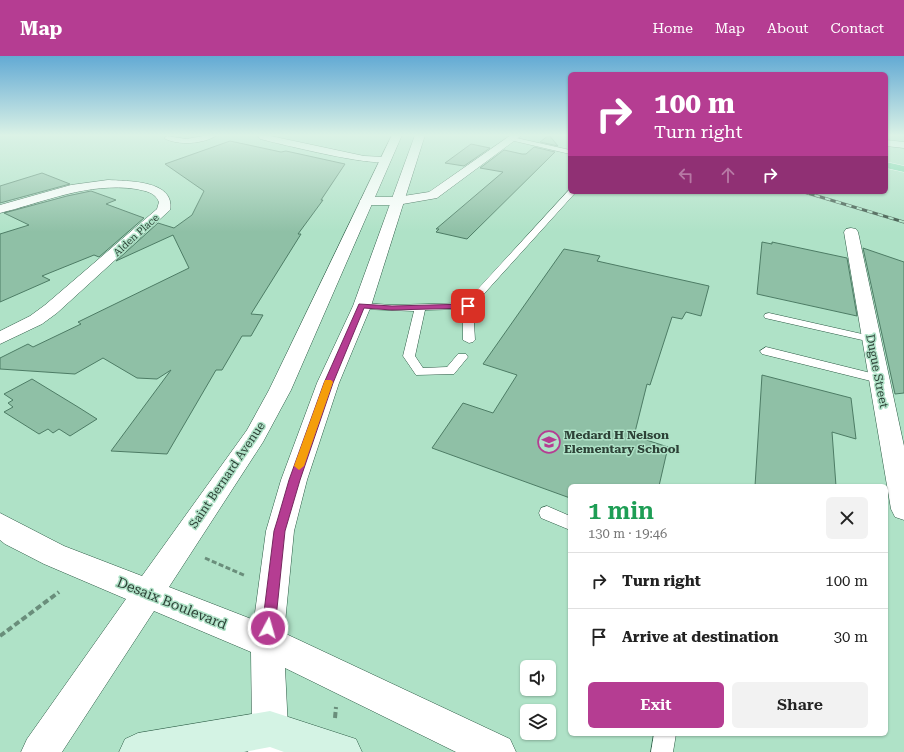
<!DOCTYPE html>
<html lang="en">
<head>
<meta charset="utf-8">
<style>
	body { margin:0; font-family:"Roboto Serif",serif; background:#f2f2f2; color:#222; height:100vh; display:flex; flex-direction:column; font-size:15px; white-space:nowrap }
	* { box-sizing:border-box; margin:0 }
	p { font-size:13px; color:#767676 }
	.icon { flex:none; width:22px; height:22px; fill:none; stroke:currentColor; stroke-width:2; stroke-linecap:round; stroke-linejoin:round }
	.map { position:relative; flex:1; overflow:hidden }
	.sheet { position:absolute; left:568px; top:428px; width:320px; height:252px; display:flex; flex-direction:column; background:#fff; border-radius:6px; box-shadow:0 1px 3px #0004 }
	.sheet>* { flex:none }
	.top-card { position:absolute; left:568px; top:16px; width:320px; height:122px; border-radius:6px; box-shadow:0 1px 3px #0004; background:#b53d92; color:#fff; overflow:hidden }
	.buttons { position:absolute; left:520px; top:604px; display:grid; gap:8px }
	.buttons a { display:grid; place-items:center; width:36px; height:36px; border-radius:6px; background:#fff; box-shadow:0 1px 3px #0004; font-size:20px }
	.pin { position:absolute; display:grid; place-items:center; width:34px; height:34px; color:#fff; margin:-17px; border-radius:8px; box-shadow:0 2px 6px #0006 }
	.me { position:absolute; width:44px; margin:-22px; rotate:6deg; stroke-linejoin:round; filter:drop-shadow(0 0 3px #0008) }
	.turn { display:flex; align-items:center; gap:14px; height:84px; padding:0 20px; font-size:18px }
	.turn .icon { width:52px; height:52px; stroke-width:2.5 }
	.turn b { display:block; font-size:28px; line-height:34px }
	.lanes { display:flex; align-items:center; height:38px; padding:0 20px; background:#0003; justify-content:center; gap:20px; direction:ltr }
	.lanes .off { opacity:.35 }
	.round { display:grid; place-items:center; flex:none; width:42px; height:42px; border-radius:6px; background:#f2f2f2 }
	.headline { display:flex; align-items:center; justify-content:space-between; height:68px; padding:0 20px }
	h1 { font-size:24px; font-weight:600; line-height:30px; color:#1e9e55 }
	.button { display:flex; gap:8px; margin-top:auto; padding:8px 20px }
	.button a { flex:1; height:46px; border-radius:6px; background:#b53d92; color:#fff; font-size:16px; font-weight:600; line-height:46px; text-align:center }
	.button a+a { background:#f2f2f2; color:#222 }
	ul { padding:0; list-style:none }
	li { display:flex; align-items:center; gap:12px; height:56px; padding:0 20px; border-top:1px solid #e0e0e0 }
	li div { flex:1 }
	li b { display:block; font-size:15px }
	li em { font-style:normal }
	header { display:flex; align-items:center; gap:24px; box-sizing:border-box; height:56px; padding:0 20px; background:#b53d92; color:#fff }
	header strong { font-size:19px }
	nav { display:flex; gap:22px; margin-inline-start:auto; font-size:14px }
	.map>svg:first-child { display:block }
</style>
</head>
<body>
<header>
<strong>Map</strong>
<nav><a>Home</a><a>Map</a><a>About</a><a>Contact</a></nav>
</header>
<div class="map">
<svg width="904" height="696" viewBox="0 0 904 696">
	<rect width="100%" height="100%" fill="#afe2c7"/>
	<path fill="#8fc0a6" stroke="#4d7c65" d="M 549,79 L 558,90 L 540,86 Z
		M 230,85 L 281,96 L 286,95 L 345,108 L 321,144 L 323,144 L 298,178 L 301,178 L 251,258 L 263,259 L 251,280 L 242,280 L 222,314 L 216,314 L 167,398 L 111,395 L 171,314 L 157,323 L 137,322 L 103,302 L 75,318 L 0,313 L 0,302 L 28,288 L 33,291 L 81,268 L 78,266 L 189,212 L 173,179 L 116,205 L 158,167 L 174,172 L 192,159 L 204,135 L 165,108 Z
		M 471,88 L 490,92 L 464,110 L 445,107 Z
		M 534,91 L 555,96 L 467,183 L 436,176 L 439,173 L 436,173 L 503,116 L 480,112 L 504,94 L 522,98 L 526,98 Z
		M 42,117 L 70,128 L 0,147 L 0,130 Z
		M 91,135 L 116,144 L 106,148 L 144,162 L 99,201 L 94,199 L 42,220 L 50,224 L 0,246 L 0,178 L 29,169 L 4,157 L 67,140 Z
		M 762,186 L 772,188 L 772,186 L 847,202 L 857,260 L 757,238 Z
		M 863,192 L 904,206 L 904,337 L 895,338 Z
		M 564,193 L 600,200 L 597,205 L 709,230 L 701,260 L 686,256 L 682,263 L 672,261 L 650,329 L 647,328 L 634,380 L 668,391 L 659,430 L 570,430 L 570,442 L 432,392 L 463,347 L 493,357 L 517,319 L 483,308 Z
		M 762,319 L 851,342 L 856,383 L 832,376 L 836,430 L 755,430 Z
		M 32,323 L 78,351 L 97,363 L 70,380 L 59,373 L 53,377 L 48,373 L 39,378 L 4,356 L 13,351 L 8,347 L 13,344 L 4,338 Z"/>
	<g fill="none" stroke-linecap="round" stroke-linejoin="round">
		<g stroke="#2c5b45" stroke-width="1">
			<path id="service" d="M 209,79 L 217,79 C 205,88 177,90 164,82 L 167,80 L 186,83 Z
				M 512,81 L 570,94 L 570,98 L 510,84 L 509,83 Z
				M 569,134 L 576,136 L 473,250 L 475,284 L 473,286 L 469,287 L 463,284 L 463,253 L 425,254 L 415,300 L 423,312 L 447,311 L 458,298 L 466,298 L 468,301 L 454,318 L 416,319 L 403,300 L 414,255 L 362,253 L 357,250 L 362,247 L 392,249 L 465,247 Z
				M 769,257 L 871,280 L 877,283 L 871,286 L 765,262 L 764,260 L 765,258 Z
				M 766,291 L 879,319 L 883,320 L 885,323 L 883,326 L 879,327 L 762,298 L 760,295 Z
				M 547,450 L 570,460 L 570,474 L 541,462 L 539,457 L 541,452 Z
				M 654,678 L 676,678 L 673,696 L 651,696 Z"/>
		</g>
		<g stroke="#2c5b45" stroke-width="1">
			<path id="minor" d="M 260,79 L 266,79 L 364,100 L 385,101 L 390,104 C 382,114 277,87 260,83 L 258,81 Z
				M 511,79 L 522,79 L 437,142 L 397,149 L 365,149 L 359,145 L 365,141 L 397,141 L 429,136 Z
				M 886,84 L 904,86 L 904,92 L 886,90 Z
				M 108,124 C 127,125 176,124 170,154 L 57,257 L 42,268 L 0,288 L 0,275 L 30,260 L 45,249 L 157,153 L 159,146 C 155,136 145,135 136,133 C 88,126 45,146 0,157 L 0,149 L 71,129 Z
				M 851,172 L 856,173 L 858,176 L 904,390 L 904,464 L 895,461 L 891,453 L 844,176 L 846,173 Z"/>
		</g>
		<g stroke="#2c5b45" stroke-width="1">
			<path id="tertiary" d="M 392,79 L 402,79 L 291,334 L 263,386 L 169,531 L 254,564 L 266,475 L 281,424 L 317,327 L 353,250 L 415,79 L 425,79 L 371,250 L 339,327 L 307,424 L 294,475 L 284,577 L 510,683 L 516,696 L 456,696 L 285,612 L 288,673 L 286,696 L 248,696 L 252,673 L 251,596 L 154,555 L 62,696 L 21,696 L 27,683 L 126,543 L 44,508 L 5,488 L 0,484 L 0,457 L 64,490 L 142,520 L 247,374 L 269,334 Z"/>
		</g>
		<g stroke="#2c5b45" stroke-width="1">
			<path id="secondary" d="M 270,655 L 356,683 L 362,696 L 284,696 L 270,691 L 244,696 L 119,696 L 125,683 L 138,677 Z"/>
		</g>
		<g stroke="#fff" stroke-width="1">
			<path id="motorway" d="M 886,106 L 904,110 L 904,116 L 886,112 Z"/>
		</g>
		<path stroke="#6a8e7b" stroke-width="3" stroke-dasharray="5 2.5" stroke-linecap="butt" d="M 205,502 L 246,520"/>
		<path stroke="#6a8e7b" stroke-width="4" stroke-dasharray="6 3" stroke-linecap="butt" d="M 0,580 L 59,536
			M 335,662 L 336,651"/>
		<use href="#service" fill="#fff" fill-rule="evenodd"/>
		<use href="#minor" fill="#fff" fill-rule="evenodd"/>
		<use href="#tertiary" fill="#fff" fill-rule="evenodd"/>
		<use href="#secondary" fill="#d4f3e4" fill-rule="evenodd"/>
		<use href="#motorway" fill="#70d6a6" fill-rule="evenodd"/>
		<g stroke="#3d5548" stroke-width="3">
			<path id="rail" d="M 804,136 L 904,166"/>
		</g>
		<use href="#rail" stroke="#afe2c7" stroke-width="2" stroke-dasharray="5.5" stroke-linecap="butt"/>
	</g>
	<linearGradient id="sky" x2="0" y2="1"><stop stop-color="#63aad4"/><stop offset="0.45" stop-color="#dbf2e6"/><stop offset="1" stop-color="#dbf2e6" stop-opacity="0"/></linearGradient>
	<rect width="904" height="176" fill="url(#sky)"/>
	<path fill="#b53d92" stroke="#76285f" d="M 359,248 L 392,250 L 468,248 L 472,250 L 468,252 L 392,254 L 364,252 L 333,327 L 300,424 L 285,475 L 275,572 L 273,577 L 268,579 L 264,577 L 262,572 L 274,475 L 278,462 L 289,424 L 324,327 Z"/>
	<path fill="#f59e0b" d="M 325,324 L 331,324 L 333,326 L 304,410 L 299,414 L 294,410 Z"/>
	<defs>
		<g id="school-ring" transform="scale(1.15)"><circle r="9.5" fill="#afe2c7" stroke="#b53d92" stroke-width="1.5"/><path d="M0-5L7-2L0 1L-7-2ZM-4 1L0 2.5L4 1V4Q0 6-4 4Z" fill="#b53d92"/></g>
	</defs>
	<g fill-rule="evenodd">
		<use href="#school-ring" x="549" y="386"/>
	</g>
	<g text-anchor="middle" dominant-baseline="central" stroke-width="3" stroke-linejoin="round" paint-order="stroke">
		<g font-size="10" fill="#2d4237" stroke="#afe2c7">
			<text transform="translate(136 179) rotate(-42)">Alden Place</text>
		</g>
		<g font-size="12" fill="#2d4237" stroke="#afe2c7">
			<text transform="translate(877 315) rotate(79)">Dugue Street</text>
			<text transform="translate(227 419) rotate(-56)">Saint Bernard Avenue</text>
		</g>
		<g font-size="12" font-weight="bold" fill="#2d4237" stroke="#afe2c7" text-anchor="start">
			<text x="564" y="379">Medard H Nelson<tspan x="564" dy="14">Elementary School</tspan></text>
		</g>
		<g font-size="14" fill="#2d4237" stroke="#afe2c7">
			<text transform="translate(172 547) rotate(22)">Desaix Boulevard</text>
		</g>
	</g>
</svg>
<div class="buttons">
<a><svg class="icon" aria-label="sound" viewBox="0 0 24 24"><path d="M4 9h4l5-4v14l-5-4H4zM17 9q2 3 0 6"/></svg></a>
<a><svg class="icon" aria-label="layers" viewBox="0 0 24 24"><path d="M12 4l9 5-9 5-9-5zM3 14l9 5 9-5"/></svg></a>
</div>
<div class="pin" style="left:468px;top:250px;background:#d93025"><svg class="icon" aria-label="arrive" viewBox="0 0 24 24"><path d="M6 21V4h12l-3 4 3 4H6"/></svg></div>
<svg class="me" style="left:268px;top:572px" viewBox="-20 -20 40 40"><circle r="17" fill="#b53d92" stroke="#fff" stroke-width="3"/><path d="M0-11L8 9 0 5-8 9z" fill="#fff"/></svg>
<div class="top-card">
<div class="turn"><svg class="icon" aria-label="right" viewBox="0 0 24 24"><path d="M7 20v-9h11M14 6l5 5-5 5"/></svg><div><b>100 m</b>Turn right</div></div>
<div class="lanes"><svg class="icon off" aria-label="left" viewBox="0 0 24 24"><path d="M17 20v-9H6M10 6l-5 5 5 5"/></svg><svg class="icon off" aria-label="ahead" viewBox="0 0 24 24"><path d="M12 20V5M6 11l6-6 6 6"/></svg><svg class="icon" aria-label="right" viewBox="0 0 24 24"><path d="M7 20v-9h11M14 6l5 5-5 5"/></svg></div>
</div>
<section class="sheet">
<div class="headline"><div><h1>1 min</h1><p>130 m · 19:46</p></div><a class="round"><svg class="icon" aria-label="close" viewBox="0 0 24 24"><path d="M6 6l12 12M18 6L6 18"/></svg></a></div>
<ul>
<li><svg class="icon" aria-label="right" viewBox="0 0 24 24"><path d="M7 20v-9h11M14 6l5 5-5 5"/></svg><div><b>Turn right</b></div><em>100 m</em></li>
<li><svg class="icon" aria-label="arrive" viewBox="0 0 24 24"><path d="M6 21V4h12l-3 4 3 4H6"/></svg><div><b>Arrive at destination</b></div><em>30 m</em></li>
</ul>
<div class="button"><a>Exit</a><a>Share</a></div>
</section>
</div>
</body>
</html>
